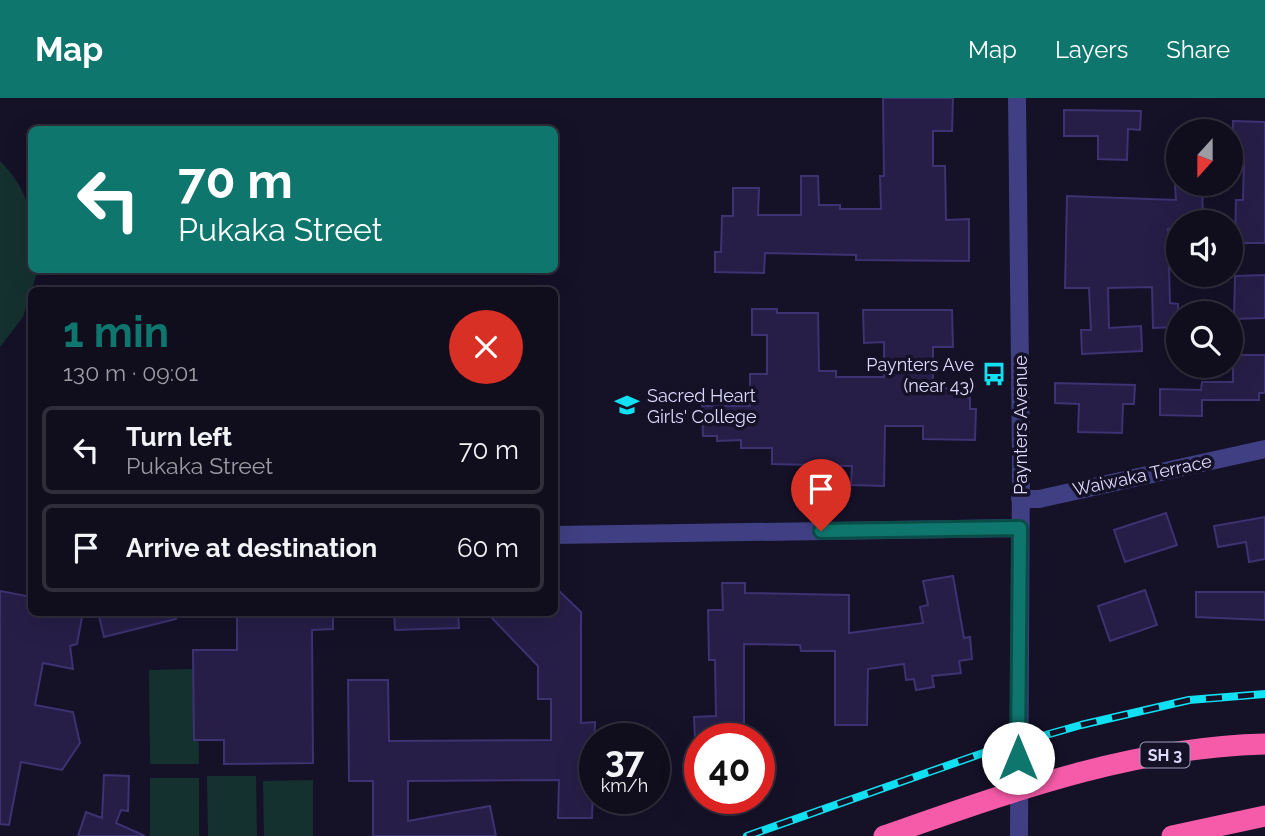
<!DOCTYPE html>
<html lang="en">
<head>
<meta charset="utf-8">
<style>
	body { margin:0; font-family:Raleway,sans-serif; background:#191626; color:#f1f3f6; height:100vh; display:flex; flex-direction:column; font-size:26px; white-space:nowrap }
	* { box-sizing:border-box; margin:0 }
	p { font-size:23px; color:#9c9ca4 }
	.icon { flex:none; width:38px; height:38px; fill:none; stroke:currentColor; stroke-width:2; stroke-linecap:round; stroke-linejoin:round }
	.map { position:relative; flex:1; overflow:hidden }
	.side { position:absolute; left:28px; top:189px; width:530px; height:329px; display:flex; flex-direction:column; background:#100d1d; border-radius:10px; box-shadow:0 7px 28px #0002,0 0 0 2px #302d3b }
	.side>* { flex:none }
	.hud { position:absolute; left:28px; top:28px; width:530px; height:147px; border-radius:10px; box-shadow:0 7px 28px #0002,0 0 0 2px #302d3b; background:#0f766e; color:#fff; overflow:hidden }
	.needle { width:46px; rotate:201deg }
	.tools { position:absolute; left:1166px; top:21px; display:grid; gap:14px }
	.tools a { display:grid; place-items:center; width:77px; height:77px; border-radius:50%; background:#100d1d; box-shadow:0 7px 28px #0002,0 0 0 2px #302d3b; font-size:35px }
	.speed { position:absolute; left:579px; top:625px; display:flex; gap:14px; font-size:35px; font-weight:700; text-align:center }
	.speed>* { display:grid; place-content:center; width:91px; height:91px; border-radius:50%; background:#100d1d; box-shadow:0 7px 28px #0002,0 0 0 2px #302d3b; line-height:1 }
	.speed small { font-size:18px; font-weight:400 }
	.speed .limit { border:10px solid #d22; background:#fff; color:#111 }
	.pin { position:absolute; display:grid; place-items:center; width:60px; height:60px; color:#fff; margin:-72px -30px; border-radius:50% 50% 50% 0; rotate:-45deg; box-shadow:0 0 7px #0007 }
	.pin .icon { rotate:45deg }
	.me { position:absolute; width:77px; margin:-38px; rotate:0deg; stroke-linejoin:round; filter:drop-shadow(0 0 5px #0008) }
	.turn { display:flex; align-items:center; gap:24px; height:147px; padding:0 35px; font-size:32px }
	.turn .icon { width:91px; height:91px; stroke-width:2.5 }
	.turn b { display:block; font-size:49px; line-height:60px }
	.round { display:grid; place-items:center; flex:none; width:74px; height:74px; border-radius:37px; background:#191626 }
	.summary { display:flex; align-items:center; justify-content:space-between; height:119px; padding:0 35px }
	h1 { font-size:42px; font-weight:700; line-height:52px; color:#0f766e }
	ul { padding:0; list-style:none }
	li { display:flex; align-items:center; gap:21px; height:88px; margin:0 14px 10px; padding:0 21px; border:4px solid #302d3b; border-radius:10px }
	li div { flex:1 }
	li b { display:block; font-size:26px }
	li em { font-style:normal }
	header { display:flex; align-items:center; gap:42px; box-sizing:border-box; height:98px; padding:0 35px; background:#0f766e; color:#fff }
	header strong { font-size:33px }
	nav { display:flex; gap:38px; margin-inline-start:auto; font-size:24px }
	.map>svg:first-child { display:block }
</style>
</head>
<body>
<header>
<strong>Map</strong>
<nav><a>Map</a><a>Layers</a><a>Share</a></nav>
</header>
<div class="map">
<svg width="1265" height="738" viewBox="0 0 1265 738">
	<rect width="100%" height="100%" fill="#151127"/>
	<path fill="#15312f" d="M 0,63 C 35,98 32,126 32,172 L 38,172 L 23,219 L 0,249 Z
		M 198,571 L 199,666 L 150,666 L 149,572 Z
		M 207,678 L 256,678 L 257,738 L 208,738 Z
		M 150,680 L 199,680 L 199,738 L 150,738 Z
		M 313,682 L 313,738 L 264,738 L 263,683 Z"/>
	<path fill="#261e47" stroke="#3d3272" stroke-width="2" d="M 883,0 L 953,0 L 952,33 L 933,33 L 933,68 L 945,68 L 946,122 L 969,121 L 969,163 L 856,162 L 856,157 L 765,155 L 764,175 L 715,174 L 715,154 L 721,154 L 722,118 L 733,118 L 733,90 L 759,90 L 758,117 L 801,117 L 801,78 L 818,78 L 819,107 L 840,107 L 840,111 L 881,111 L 880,78 L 884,78 Z
		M 1064,12 L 1141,13 L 1140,32 L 1128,31 L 1127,62 L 1098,61 L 1098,38 L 1064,38 Z
		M 1233,23 L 1265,24 L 1265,145 L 1235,145 L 1236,102 L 1243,102 L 1244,60 L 1232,60 Z
		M 1175,86 L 1202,86 L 1203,124 L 1178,124 L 1178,131 L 1168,131 L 1170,205 L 1178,206 L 1178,229 L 1153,230 L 1152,189 L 1108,190 L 1109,230 L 1141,228 L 1142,253 L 1082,256 L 1081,232 L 1091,232 L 1089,190 L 1065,190 L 1067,98 L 1176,102 Z
		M 1265,177 L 1265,220 L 1234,221 L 1235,178 Z
		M 752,211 L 777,211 L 777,215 L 818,215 L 819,273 L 836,273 L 836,279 L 884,279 L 884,244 L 864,245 L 863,212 L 952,212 L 953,249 L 933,249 L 933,290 L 964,291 L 964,299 L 970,300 L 970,311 L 976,311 L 975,342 L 923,341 L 923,328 L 885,328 L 884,388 L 851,387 L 852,368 L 772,366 L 772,350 L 741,350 L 741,342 L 717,343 L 717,338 L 703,338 L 702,308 L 750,308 L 750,276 L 767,276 L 767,237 L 752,237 Z
		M 1233,257 L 1265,257 L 1265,295 L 1259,295 L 1259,302 L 1202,302 L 1202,318 L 1160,317 L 1160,291 L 1201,292 L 1202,284 L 1233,284 Z
		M 1055,285 L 1135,287 L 1134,306 L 1123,306 L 1122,335 L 1078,334 L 1079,306 L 1055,305 Z
		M 1166,415 L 1177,447 L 1125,464 L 1114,432 Z
		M 1265,419 L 1265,461 L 1249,464 L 1246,444 L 1218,449 L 1214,428 Z
		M 953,478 L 964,540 L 970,539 L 972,561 L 959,563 L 961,575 L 932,578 L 934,589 L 916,592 L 914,581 L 906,582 L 904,566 L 868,571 L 867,627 L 835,627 L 835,553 L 801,553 L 800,547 L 744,546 L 744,640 L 695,640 L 694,619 L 716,618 L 715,562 L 709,562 L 708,512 L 723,512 L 722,485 L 745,485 L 745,495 L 849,497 L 849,535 L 923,525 L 920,509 L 928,507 L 923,483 Z
		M 555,489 L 581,514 L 581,625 L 595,624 L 592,720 L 558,720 L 559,682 L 408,683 L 408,723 L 490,708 L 496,738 L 373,738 L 373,683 L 349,683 L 348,582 L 388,582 L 389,643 L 551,642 L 551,601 L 538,601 L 538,568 L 486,514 L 555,514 Z
		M 1145,492 L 1157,527 L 1110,543 L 1098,508 Z
		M 0,493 L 32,499 L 32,514 L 83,514 L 77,546 L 70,548 L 73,571 L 43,565 L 35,607 L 73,614 L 80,645 L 62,672 L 21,664 L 9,727 L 0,726 Z
		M 1196,494 L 1265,494 L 1265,522 L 1196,519 Z
		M 98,514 L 175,514 L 176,521 L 104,539 Z
		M 237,514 L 333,514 L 333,531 L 312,532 L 313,665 L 224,666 L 224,642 L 194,642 L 193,552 L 237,552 Z
		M 394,514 L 458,514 L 459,530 L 395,532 Z
		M 104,677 L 129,678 L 128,713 L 121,712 L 116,725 L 145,738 L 78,738 L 86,714 L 102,720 Z"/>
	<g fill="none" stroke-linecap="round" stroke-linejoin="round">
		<path stroke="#403f83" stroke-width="18" d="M 1017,0 L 1021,361 L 1019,738
			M 1020,401 L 1039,401 L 1265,351
			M 555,437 L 1020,430"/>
		<path stroke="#f65ba9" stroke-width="21" d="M 884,738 C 1008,695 1132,649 1265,646
			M 1172,738 L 1265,718"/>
		<g stroke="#11e0f2" stroke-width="8">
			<path id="rail" d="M 747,738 L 986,654 L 1081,627 L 1189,602 L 1265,596"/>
		</g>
		<use href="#rail" stroke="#151127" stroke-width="5" stroke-dasharray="16" stroke-linecap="butt"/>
	</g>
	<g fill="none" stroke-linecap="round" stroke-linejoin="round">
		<g stroke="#0a4d48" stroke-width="18">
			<path id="route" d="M 821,433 L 1020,430 L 1018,660"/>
		</g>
		<use href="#route" stroke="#0f766e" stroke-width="12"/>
	</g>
	<defs>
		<g id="bus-bare" transform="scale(1.89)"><path d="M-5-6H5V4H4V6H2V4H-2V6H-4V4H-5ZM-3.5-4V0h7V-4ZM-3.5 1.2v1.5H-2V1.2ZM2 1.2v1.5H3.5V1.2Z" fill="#11e0f2" stroke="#151127" stroke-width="2.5" paint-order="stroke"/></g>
		<g id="school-bare" transform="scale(1.89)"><path d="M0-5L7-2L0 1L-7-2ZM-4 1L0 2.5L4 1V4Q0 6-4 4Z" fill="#11e0f2" stroke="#151127" stroke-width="2.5" paint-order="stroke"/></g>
	</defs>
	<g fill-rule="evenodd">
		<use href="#bus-bare" x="994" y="276"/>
		<use href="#school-bare" x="627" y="307"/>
	</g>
	<g text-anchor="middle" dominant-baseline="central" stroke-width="7" stroke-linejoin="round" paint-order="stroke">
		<rect fill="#151127" stroke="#a19ebd" stroke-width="2" x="1140.5" y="644.5" width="49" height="25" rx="5"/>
		<g font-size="16" font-weight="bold" fill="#dddafd">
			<text x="1165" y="657">SH 3</text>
		</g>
		<g font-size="18" fill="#dddafd" stroke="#151127" text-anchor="end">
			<text x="974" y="266">Paynters Ave<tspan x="974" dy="21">(near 43)</tspan></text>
			<text x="647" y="297" text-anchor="start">Sacred Heart<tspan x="647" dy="21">Girls' College</tspan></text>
		</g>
		<g font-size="18" fill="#dddafd" stroke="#151127">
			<text transform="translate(1020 327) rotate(-90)">Paynters Avenue</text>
			<text transform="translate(1142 377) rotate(-12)">Waiwaka Terrace</text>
		</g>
	</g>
</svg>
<div class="tools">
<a><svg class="needle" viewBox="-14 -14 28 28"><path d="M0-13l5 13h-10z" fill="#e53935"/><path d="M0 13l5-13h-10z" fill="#9c9ca4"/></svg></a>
<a><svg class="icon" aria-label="sound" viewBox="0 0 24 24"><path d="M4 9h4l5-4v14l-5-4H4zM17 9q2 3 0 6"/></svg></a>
<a><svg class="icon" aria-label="search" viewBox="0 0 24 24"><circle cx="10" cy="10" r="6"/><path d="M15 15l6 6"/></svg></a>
</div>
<div class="speed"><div>37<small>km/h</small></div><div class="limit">40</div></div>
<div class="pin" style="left:821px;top:433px;background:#d93025"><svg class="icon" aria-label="arrive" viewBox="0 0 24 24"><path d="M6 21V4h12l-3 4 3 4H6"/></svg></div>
<svg class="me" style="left:1018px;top:660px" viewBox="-20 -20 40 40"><circle r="19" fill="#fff"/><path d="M0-13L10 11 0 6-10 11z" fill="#0f766e"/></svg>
<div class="hud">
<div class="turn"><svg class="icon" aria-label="left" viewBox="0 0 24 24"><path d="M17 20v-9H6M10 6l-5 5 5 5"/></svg><div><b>70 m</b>Pukaka Street</div></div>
</div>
<section class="side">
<div class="summary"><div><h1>1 min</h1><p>130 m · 09:01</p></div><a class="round" style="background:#d93025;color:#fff"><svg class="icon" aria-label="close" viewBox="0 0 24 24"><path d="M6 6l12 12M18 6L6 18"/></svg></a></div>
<ul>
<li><svg class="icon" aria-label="left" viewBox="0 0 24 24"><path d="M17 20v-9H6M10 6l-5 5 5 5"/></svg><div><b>Turn left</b><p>Pukaka Street</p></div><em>70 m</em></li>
<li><svg class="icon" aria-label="arrive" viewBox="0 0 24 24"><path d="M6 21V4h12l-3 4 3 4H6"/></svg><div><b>Arrive at destination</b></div><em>60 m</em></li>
</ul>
</section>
</div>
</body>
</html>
